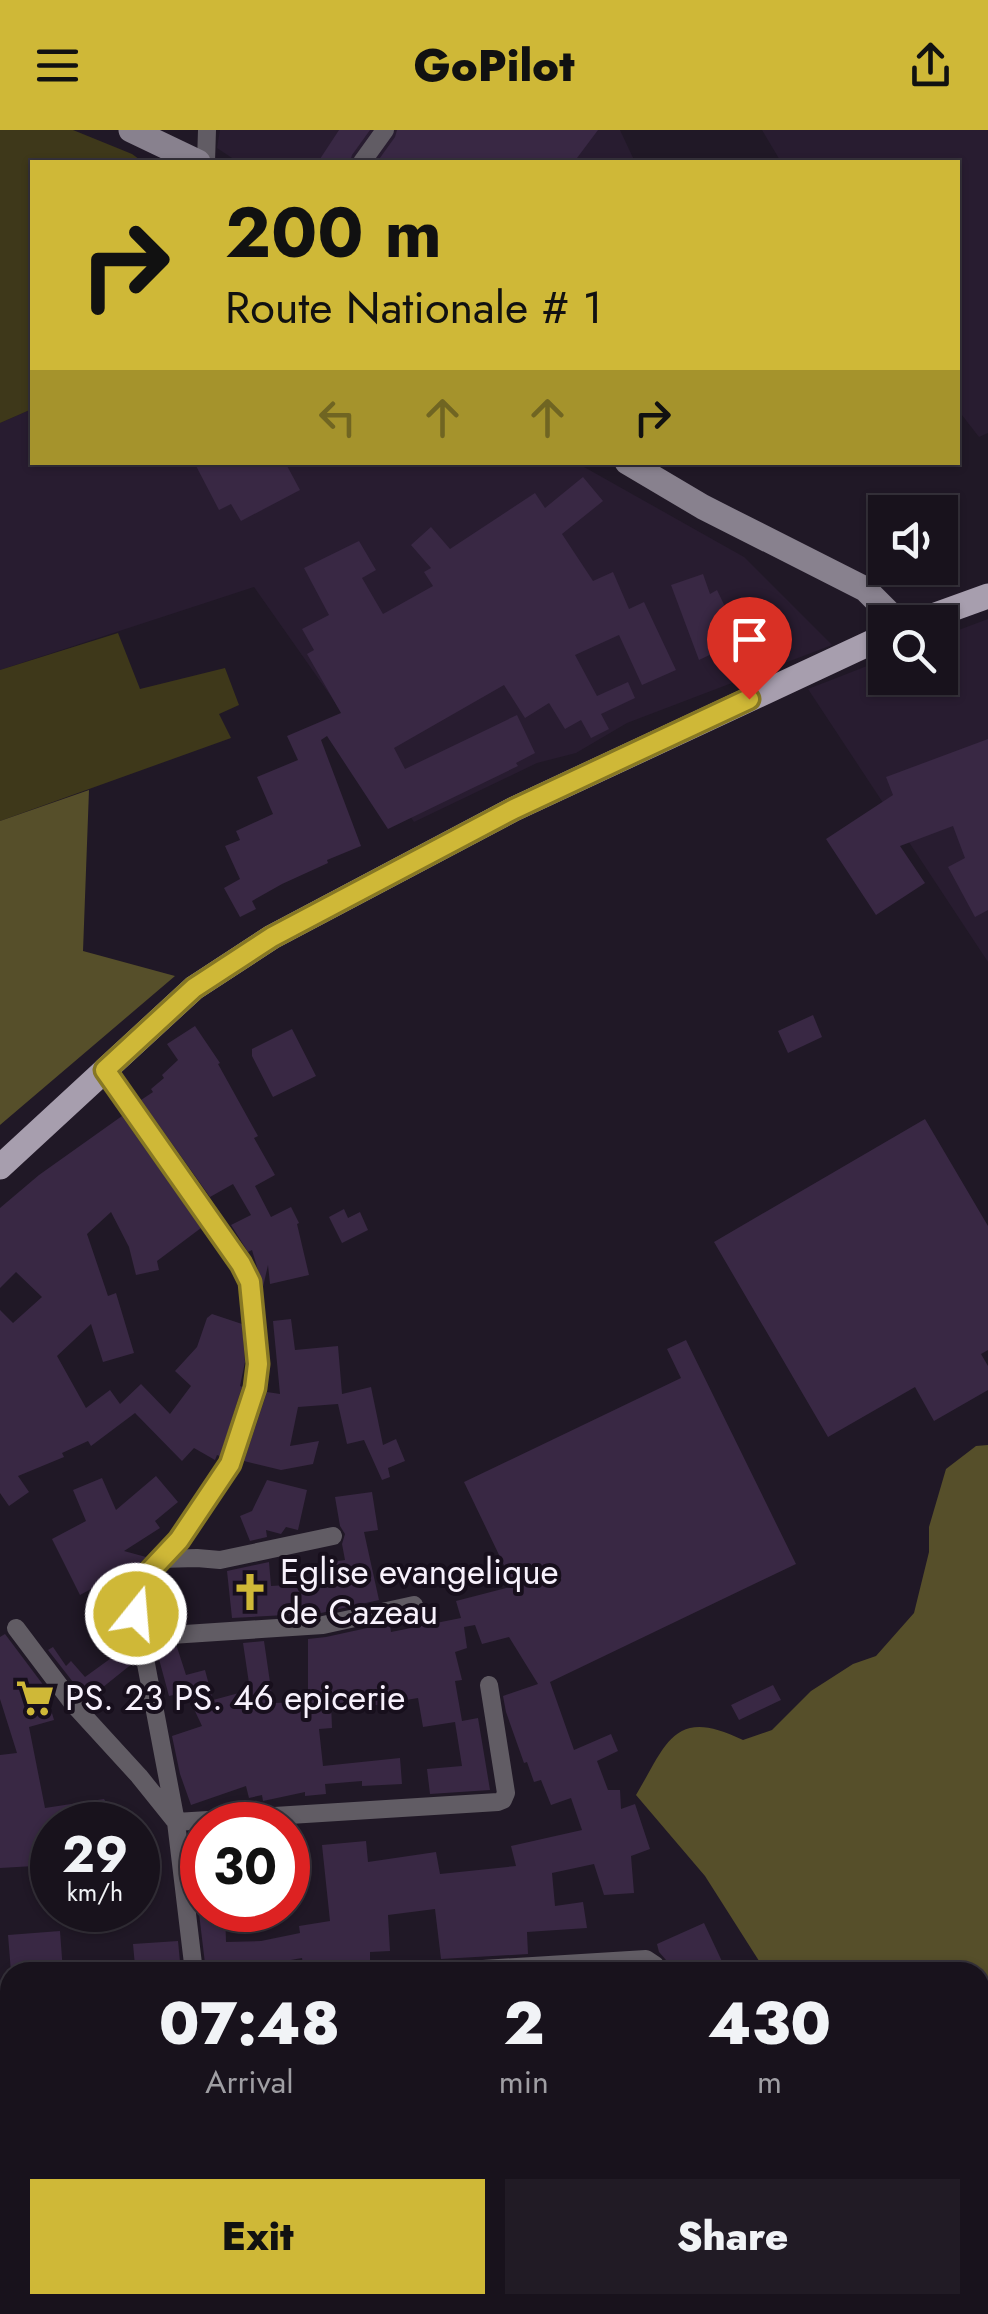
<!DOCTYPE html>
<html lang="en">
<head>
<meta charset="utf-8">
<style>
	body { margin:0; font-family:Jost,sans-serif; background:#211b25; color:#f1f3f6; height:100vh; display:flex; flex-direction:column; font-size:38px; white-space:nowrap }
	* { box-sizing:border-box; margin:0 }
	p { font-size:32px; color:#9f9ea3 }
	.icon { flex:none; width:55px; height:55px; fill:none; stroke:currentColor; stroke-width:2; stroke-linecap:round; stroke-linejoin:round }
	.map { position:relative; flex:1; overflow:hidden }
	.details { position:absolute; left:0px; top:1832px; width:990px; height:352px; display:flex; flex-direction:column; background:#18121c; border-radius:30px 30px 0 0; box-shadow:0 2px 8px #0004,0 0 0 2px #36323b }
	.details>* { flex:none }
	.guide { position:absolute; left:30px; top:30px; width:930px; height:305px; border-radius:0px; box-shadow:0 2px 8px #0004,0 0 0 2px #36323b; background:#cfb837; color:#111; overflow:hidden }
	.tools { position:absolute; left:868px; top:365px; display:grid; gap:20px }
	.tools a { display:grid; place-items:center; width:90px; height:90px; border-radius:0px; background:#18121c; box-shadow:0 2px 8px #0004,0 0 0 2px #36323b; font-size:50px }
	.speed { position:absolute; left:30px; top:1672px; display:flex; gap:20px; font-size:50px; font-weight:700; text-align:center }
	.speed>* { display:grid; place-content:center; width:130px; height:130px; border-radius:50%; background:#18121c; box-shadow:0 2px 8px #0004,0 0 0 2px #36323b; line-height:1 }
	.speed small { font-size:25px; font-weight:400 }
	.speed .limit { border:15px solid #d22; background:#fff; color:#111 }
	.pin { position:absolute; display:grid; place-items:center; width:85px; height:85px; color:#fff; margin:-102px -42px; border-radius:50% 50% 50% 0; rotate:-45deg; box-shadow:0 0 10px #0007 }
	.pin .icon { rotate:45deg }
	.me { position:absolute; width:110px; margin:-55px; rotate:17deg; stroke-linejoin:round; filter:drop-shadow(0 0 8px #0008) }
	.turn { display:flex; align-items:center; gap:35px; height:210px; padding:0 30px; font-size:45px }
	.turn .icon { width:130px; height:130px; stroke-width:2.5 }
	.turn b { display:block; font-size:70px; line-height:85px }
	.lanes { display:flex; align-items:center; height:95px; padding:0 30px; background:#0003; justify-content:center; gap:50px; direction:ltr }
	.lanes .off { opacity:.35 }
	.eta { display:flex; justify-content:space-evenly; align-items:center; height:170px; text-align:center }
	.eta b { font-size:60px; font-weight:800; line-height:70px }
	.action { display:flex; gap:20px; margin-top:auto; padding:20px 30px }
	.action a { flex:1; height:115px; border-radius:0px; background:#cfb837; color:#111; font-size:40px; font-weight:800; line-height:115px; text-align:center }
	.action a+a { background:#211b25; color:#f1f3f6 }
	header { display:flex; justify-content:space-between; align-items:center; height:130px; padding:0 30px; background:#cfb837; color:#111; font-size:45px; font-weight:800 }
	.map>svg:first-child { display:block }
</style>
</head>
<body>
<header><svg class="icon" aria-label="menu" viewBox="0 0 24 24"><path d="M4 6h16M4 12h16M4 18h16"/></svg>GoPilot<svg class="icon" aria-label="share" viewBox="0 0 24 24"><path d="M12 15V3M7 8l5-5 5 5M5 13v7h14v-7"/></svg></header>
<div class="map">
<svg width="988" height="2184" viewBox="0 0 988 2184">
	<rect width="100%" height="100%" fill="#201826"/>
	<path fill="#281c30" d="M 220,0 L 620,0 L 635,32 L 238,32 L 217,18 Z
		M 762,0 L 988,0 L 988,303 L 979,307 L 958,280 L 958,32 L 781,32 Z
		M 32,279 L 32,332 L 577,333 L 744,427 L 832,515 L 627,593 L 576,623 L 537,633 L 414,692 L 330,565 L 254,457 L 0,540 L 0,293 Z
		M 988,489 L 988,832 L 808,559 L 885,529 L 885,548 L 940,548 L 940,507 Z"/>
	<path fill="#3e381a" d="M 0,0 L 73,0 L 132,24 L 143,32 L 32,32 L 32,279 L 0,293 Z
		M 118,503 L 140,559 L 225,538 L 239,575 L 219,584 L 231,608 L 0,691 L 0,540 Z"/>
	<path fill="#564f2a" d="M 89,660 L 83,821 L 175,846 L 0,995 L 0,691 Z
		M 988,1315 L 988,2184 L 970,2184 L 964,2175 L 980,2175 L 980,1842 L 766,1842 L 705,1746 L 636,1665 C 667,1613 674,1576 743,1610 L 772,1600 L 811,1561 L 853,1534 L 876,1526 L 914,1483 L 929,1422 L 929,1397 L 946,1339 L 976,1316 Z"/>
	<path fill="#392844" d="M 339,0 L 370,0 L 352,25 L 350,32 L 318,32 Z
		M 397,0 L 598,0 L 574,32 L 377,32 L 395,7 Z
		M 194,332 L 285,332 L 300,360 L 241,391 L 231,374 L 219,380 Z
		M 583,347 L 603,371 L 562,404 L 593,451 L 613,442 L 629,479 L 644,472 L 676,540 L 642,555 L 619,505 L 575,525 L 597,566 L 628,552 L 635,568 L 601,584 L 609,599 L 591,608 L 581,590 L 565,599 L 549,573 L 525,588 L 504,555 L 394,618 L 405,639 L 517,585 L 535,623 L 516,633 L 518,636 L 388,699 L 327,606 L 321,610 L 361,716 L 327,730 L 328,733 L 282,754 L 252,771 L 256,779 L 240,787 L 224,758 L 240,749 L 225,716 L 240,710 L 236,701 L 273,684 L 257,647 L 298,630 L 287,606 L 341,583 L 307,524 L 314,520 L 302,499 L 329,485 L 304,438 L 359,411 L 376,440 L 362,448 L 383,484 L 433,456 L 424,442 L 431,438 L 411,415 L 431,397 L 450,419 L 535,363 L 545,378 Z
		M 703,444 L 710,464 L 717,460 L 741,510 L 699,530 L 671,455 Z
		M 988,609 L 988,780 L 975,787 L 948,737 L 965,728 L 953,696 L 900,716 L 925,753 L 876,785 L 826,709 L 893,665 L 886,647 Z
		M 813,885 L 822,907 L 788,923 L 778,901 Z
		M 195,896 L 220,933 L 218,934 L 258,1006 L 254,1008 L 275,1045 L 255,1056 L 271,1087 L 291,1077 L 299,1093 L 297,1094 L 309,1145 L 270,1154 L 268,1135 L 263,1157 L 252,1120 L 248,1122 L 231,1095 L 251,1085 L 233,1054 L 210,1067 L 141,970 L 153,962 L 151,959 L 164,948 L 162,945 L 178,930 L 167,914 Z
		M 292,899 L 316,946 L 273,967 L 252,926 L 252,919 Z
		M 122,986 L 201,1098 L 157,1131 L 159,1140 L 136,1145 L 129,1117 L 111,1082 L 87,1104 L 108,1166 L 116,1163 L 134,1223 L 103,1232 L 91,1194 L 57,1226 L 86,1278 L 110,1260 L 120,1274 L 141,1254 L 170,1284 L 191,1256 L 175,1241 L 197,1217 L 207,1188 L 212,1184 L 242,1194 L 245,1232 L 240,1256 L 242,1257 L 220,1326 L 217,1325 L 215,1330 L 194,1318 L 182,1331 L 135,1283 L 91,1316 L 88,1311 L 62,1323 L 64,1327 L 18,1346 L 29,1362 L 9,1376 L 0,1363 L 0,1180 L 13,1193 L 42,1167 L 16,1142 L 0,1158 L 0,1078 L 39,1045 Z
		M 925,989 L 988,1096 L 988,1220 L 981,1224 L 988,1236 L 988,1260 L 934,1291 L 915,1257 L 828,1307 L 714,1112 Z
		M 344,1079 L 348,1088 L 360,1082 L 368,1100 L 342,1113 L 329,1087 Z
		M 291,1189 L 295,1220 L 338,1216 L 342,1264 L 371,1257 L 383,1315 L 396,1309 L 405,1331 L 388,1338 L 390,1347 L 382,1350 L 364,1310 L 347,1314 L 338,1274 L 298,1277 L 290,1316 L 319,1311 L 313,1334 L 281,1340 L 244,1331 L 267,1262 L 280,1264 L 273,1191 Z
		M 686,1210 L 796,1434 L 550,1552 L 574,1620 L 611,1604 L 618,1621 L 597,1631 L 608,1660 L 620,1660 L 621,1679 L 635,1674 L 650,1719 L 631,1726 L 634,1763 L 604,1765 L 594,1734 L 552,1743 L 555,1776 L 583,1772 L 587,1798 L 527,1802 L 528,1824 L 441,1829 L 435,1779 L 388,1785 L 390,1821 L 370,1822 L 370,1832 L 330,1830 L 331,1842 L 304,1842 L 302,1828 L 268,1834 L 268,1842 L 206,1842 L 191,1716 L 202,1715 L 202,1780 L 225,1780 L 226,1812 L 261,1811 L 300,1803 L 299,1796 L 330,1791 L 322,1715 L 366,1711 L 368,1732 L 436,1722 L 440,1744 L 516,1736 L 511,1716 L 582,1700 L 571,1668 L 551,1675 L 541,1650 L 534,1652 L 527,1632 L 524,1633 L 506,1582 L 503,1566 L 538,1554 L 509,1507 L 482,1514 L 475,1495 L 464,1497 L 467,1518 L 455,1522 L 462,1550 L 455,1551 L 462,1591 L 478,1588 L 490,1660 L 430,1664 L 427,1639 L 462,1636 L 455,1592 L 423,1597 L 418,1568 L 371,1576 L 370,1572 L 331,1573 L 332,1598 L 319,1599 L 323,1636 L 400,1628 L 402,1654 L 362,1656 L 362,1651 L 325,1654 L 326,1664 L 305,1666 L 305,1662 L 263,1671 L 262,1665 L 249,1668 L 246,1656 L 191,1675 L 180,1644 L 172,1606 L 202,1596 L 186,1562 L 169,1566 L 156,1518 L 177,1517 L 186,1545 L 205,1540 L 213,1570 L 250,1560 L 243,1513 L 264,1511 L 273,1573 L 308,1572 L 308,1509 L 326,1507 L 390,1493 L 391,1502 L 461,1488 L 456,1471 L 514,1456 L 464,1352 L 681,1248 L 667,1219 Z
		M 156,1346 L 178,1372 L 155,1391 L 160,1398 L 124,1421 L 146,1427 L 129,1445 L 113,1453 L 115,1457 L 95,1467 L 91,1459 L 80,1465 L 52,1409 L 86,1391 L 73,1360 L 102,1348 L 116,1380 Z
		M 267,1350 L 307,1360 L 298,1400 L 286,1397 L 281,1404 L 266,1400 L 267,1407 L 250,1411 L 240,1386 L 252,1381 Z
		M 372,1362 L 378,1400 L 364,1402 L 379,1470 L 321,1483 L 232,1488 L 227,1441 L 269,1432 L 271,1456 L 336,1452 L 332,1432 L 345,1430 L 342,1414 L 345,1404 L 340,1396 L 335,1367 Z
		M 5,1504 L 44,1556 L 54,1590 L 29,1597 L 45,1678 L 104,1669 L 108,1676 L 110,1687 L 104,1688 L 101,1695 L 52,1695 L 52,1711 L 32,1715 L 34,1736 L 0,1738 L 0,1625 L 17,1623 L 0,1569 L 0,1507 Z
		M 53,1517 L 66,1536 L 71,1531 L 85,1547 L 125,1518 L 133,1533 L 87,1570 L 48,1520 Z
		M 773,1555 L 781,1570 L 739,1590 L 731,1575 Z
		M 704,1793 L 727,1842 L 667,1842 L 666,1830 L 659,1822 L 657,1814 Z
		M 60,1801 L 63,1842 L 11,1842 L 8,1805 Z
		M 178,1811 L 180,1832 L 135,1836 L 133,1814 Z"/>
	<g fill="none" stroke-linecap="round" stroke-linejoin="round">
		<path stroke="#615c64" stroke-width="18" d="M 206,32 L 207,0
			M 362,32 L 385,0
			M 105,940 L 241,1133 L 250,1152 L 258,1234 L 255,1258 L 230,1334 L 179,1410 L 132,1460 L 176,1692 L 194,1842
			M 159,1429 L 197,1428 L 220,1430 L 333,1406
			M 16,1498 L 74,1575 L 139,1646 L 176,1692 L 498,1672 L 503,1670 L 506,1663 L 489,1555
			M 140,1507 L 323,1495 L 414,1475
			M 435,1842 L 646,1829 L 655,1835 L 655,1842
			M 0,2041 L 0,2051
			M 300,2175 L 301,2184
			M 0,2180 L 46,2184"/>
		<path stroke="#88818e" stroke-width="25" d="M 131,0 L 198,32
			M 627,332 L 703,377 L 865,459 L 898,492"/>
		<path stroke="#a79eae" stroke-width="25" d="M 916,492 L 988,466
			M 0,1037 L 194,858 L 272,807 L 514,679 L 885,506"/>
	</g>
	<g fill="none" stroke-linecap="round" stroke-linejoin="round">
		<g stroke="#877824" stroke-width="25">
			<path id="route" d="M 136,1484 L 132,1460 L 179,1410 L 230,1334 L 255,1258 L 258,1234 L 250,1152 L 241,1134 L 105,940 L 194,858 L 272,807 L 514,679 L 749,569"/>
		</g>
		<use href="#route" stroke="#cfb837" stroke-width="18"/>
	</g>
	<defs>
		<g id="church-bare" transform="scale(3)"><path d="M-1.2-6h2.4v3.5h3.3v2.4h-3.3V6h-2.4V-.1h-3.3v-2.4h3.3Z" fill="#cfb837" stroke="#170f1c" stroke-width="2.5" paint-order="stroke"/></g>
		<g id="supermarket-bare" transform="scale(3)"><path d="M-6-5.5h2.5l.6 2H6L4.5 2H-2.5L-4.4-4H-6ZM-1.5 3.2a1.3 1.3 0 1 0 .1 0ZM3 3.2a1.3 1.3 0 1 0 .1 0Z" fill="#cfb837" stroke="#170f1c" stroke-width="2.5" paint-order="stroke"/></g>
	</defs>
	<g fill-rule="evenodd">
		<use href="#church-bare" x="250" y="1462"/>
		<use href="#supermarket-bare" x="35" y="1568"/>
	</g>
	<g text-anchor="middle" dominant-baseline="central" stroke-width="8" stroke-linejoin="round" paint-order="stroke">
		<g font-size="35" fill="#f7f1fc" stroke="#170f1c" text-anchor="start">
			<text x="280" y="1442">Eglise evangelique<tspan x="280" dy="40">de Cazeau</tspan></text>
			<text x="65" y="1568">PS. 23 PS. 46 epicerie</text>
		</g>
	</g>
</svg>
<div class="tools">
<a><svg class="icon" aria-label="sound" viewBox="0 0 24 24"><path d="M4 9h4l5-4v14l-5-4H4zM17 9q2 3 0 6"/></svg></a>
<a><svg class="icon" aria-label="search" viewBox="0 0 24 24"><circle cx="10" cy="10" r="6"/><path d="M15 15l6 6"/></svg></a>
</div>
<div class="speed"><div>29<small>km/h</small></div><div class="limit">30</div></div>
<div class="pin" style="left:749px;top:569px;background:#d93025"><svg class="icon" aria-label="arrive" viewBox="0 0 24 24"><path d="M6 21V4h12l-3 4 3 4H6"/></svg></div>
<svg class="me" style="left:136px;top:1484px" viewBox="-20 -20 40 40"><circle r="17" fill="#cfb837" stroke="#fff" stroke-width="3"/><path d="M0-11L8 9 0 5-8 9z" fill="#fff"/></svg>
<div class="guide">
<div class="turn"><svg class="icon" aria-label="right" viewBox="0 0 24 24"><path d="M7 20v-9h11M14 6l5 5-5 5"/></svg><div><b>200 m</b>Route Nationale # 1</div></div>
<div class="lanes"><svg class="icon off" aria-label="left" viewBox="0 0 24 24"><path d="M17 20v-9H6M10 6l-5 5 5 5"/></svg><svg class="icon off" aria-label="ahead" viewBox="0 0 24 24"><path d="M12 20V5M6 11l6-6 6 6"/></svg><svg class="icon off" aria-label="ahead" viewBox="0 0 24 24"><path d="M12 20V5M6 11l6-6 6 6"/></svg><svg class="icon" aria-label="right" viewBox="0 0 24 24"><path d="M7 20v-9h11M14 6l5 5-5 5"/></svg></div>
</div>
<section class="details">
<div class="eta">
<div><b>07:48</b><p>Arrival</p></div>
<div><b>2</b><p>min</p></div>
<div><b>430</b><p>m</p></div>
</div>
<div class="action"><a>Exit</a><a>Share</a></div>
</section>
</div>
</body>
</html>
